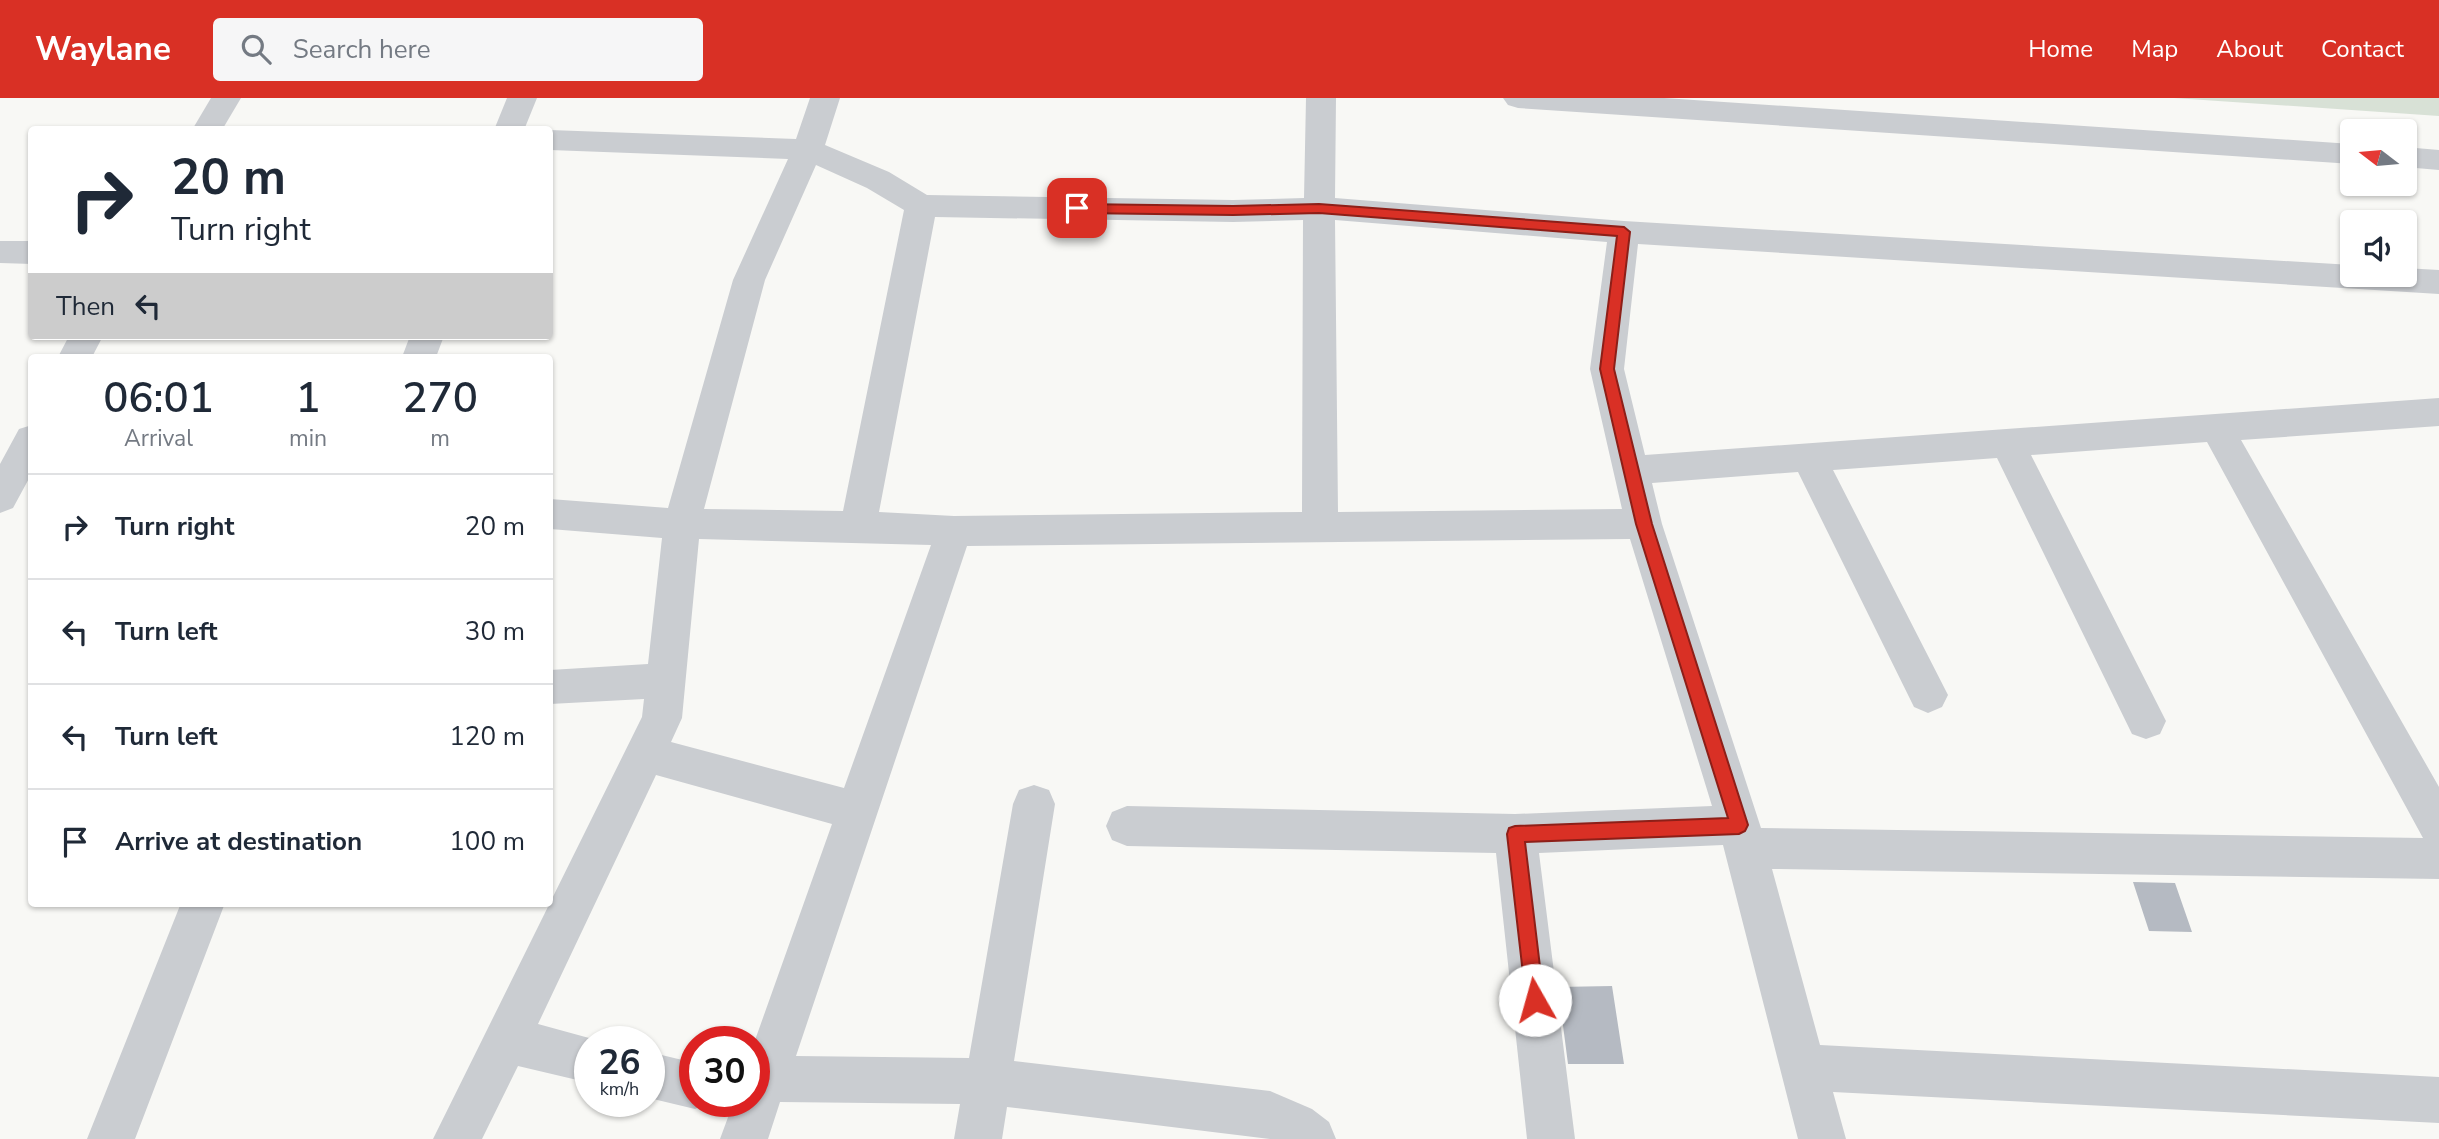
<!DOCTYPE html>
<html lang="en">
<head>
<meta charset="utf-8">
<style>
	body { margin:0; font-family:"Nunito Sans",sans-serif; background:#f6f6f7; color:#1f2937; height:100vh; display:flex; flex-direction:column; font-size:26px; white-space:nowrap }
	* { box-sizing:border-box; margin:0 }
	p { font-size:23px; color:#747a83 }
	.icon { flex:none; width:38px; height:38px; fill:none; stroke:currentColor; stroke-width:2; stroke-linecap:round; stroke-linejoin:round }
	.map { position:relative; flex:1; overflow:hidden }
	.sheet { position:absolute; left:28px; top:256px; width:525px; height:553px; display:flex; flex-direction:column; background:#fff; border-radius:7px; box-shadow:0 2px 5px #0004 }
	.sheet>* { flex:none }
	.guide { position:absolute; left:28px; top:28px; width:525px; height:214px; border-radius:7px; box-shadow:0 2px 5px #0004; background:#fff; color:#1f2937; overflow:hidden }
	.needle { width:46px; rotate:286deg }
	.controls { position:absolute; left:2340px; top:21px; display:grid; gap:14px }
	.controls a { display:grid; place-items:center; width:77px; height:77px; border-radius:7px; background:#fff; box-shadow:0 2px 5px #0004; font-size:35px }
	.speed { position:absolute; left:574px; top:928px; display:flex; gap:14px; font-size:35px; font-weight:700; text-align:center }
	.speed>* { display:grid; place-content:center; width:91px; height:91px; border-radius:50%; background:#fff; box-shadow:0 2px 5px #0004; line-height:1 }
	.speed small { font-size:18px; font-weight:400 }
	.speed .limit { border:10px solid #d22; background:#fff; color:#111 }
	.pin { position:absolute; display:grid; place-items:center; width:60px; height:60px; color:#fff; margin:-30px; border-radius:14px; box-shadow:0 4px 10px #0006 }
	.me { position:absolute; width:77px; margin:-38px; rotate:353deg; stroke-linejoin:round; filter:drop-shadow(0 0 5px #0008) }
	.turn { display:flex; align-items:center; gap:24px; height:147px; padding:0 28px; font-size:32px }
	.turn .icon { width:91px; height:91px; stroke-width:2.5 }
	.turn b { display:block; font-size:49px; line-height:60px }
	.then { display:flex; align-items:center; height:66px; padding:0 28px; background:#0003; gap:14px; font-size:26px }
	.eta { display:flex; justify-content:space-evenly; align-items:center; height:119px; text-align:center }
	.eta b { font-size:42px; font-weight:600; line-height:49px }
	ul { padding:0; list-style:none }
	li { display:flex; align-items:center; gap:21px; height:105px; padding:0 28px; border-top:2px solid #e0e1e3 }
	li div { flex:1 }
	li b { display:block; font-size:26px }
	li em { font-style:normal }
	header { display:flex; align-items:center; gap:42px; box-sizing:border-box; height:98px; padding:0 35px; background:#d93025; color:#fff }
	header strong { font-size:33px }
	nav { display:flex; gap:38px; margin-inline-start:auto; font-size:24px }
	.search { width:490px; height:63px; background:#f6f6f7; display:flex; align-items:center; gap:18px; box-sizing:border-box; padding:0 24px; border-radius:7px; color:#747a83; font-size:26px }
	.map>svg:first-child { display:block }
</style>
</head>
<body>
<header>
<strong>Waylane</strong>
<div class="search"><svg class="icon" aria-label="search" viewBox="0 0 24 24"><circle cx="10" cy="10" r="6"/><path d="M15 15l6 6"/></svg>Search here</div>
<nav><a>Home</a><a>Map</a><a>About</a><a>Contact</a></nav>
</header>
<div class="map">
<svg width="2439" height="1041" viewBox="0 0 2439 1041">
	<rect width="100%" height="100%" fill="#f8f8f5"/>
	<path fill="#d8e1d6" d="M 2174,0 L 2439,0 L 2439,18 Z"/>
	<path fill="#b5bac2" d="M 2133,784 L 2175,785 L 2192,834 L 2149,833 Z
		M 1612,888 L 1624,966 L 1568,966 L 1558,889 Z"/>
	<g fill="none" stroke-linecap="round" stroke-linejoin="round">
		<path fill="#cacdd1" fill-rule="evenodd" d="M 211,0 L 241,0 L 222,32 L 192,32 Z
			M 507,0 L 537,0 L 524,32 L 494,32 Z
			M 810,0 L 840,0 L 825,47 L 889,74 L 927,97 L 1233,102 L 1304,100 L 1306,0 L 1336,0 L 1335,100 L 1624,123 L 2352,167 L 2352,177 L 2404,177 L 2404,170 L 2439,172 L 2439,196 L 1638,146 L 1624,271 L 1645,357 L 2439,300 L 2439,328 L 2241,342 L 2439,689 L 2439,781 L 1772,771 L 1820,947 L 2439,979 L 2439,1025 L 1833,994 L 1846,1041 L 1798,1041 L 1723,747 L 1539,755 L 1575,1041 L 1527,1041 L 1496,755 L 1127,748 L 1112,742 L 1106,728 L 1112,714 L 1127,708 L 1515,716 L 1712,708 L 1630,441 L 967,448 L 796,958 L 969,960 L 1013,706 L 1019,692 L 1034,687 L 1049,692 L 1055,706 L 1014,963 L 1270,993 L 1312,1011 L 1329,1024 L 1336,1041 L 1270,1041 L 1007,1009 L 1002,1041 L 954,1041 L 960,1006 L 780,1004 L 768,1041 L 720,1041 L 734,1003 L 754,1003 L 754,945 L 832,726 L 656,677 L 538,926 L 600,943 L 590,943 L 590,985 L 518,968 L 482,1041 L 433,1041 L 642,619 L 644,601 L 550,606 L 550,572 L 648,566 L 662,440 L 550,431 L 550,401 L 668,410 L 733,182 L 788,61 L 550,52 L 550,32 L 796,41 ZM 816,67 L 867,90 L 904,112 L 843,413 L 704,411 L 765,182 ZM 935,119 L 1233,124 L 1303,122 L 1302,414 L 954,418 L 879,414 ZM 1335,122 L 1607,144 L 1590,271 L 1622,411 L 1338,414 ZM 2207,344 L 2423,740 L 1761,730 L 1662,426 L 1652,385 L 1798,374 L 1914,609 L 1928,615 L 1942,609 L 1948,597 L 1833,372 L 1997,360 L 2132,636 L 2146,641 L 2160,636 L 2166,623 L 2031,357 ZM 699,441 L 931,447 L 844,690 L 671,644 L 682,620 Z
			M 1503,0 L 1664,0 L 2352,46 L 2352,66 L 1518,10 L 1508,7 Z
			M 2404,49 L 2439,52 L 2439,72 L 2404,69 Z
			M 0,143 L 32,143 L 32,166 L 0,165 Z
			M 69,238 L 103,238 L 92,259 L 58,259 Z
			M 410,238 L 444,238 L 436,259 L 402,259 Z
			M 32,327 L 32,375 L 13,410 L 0,415 L 0,366 L 19,331 Z
			M 181,805 L 225,805 L 135,1041 L 87,1041 Z
			M 649,954 L 695,965 L 695,1003 L 711,1004 L 695,1011 L 649,1000 Z"/>
	</g>
	<path fill="#d93025" stroke="#8d1f18" stroke-width="2" d="M 1077,106 L 1233,108 L 1319,106 L 1624,129 L 1630,134 L 1614,271 L 1652,426 L 1748,727 L 1745,733 L 1739,736 L 1525,744 L 1544,902 L 1542,909 L 1535,912 L 1528,909 L 1526,902 L 1507,736 L 1509,730 L 1515,728 L 1728,720 L 1636,426 L 1600,271 L 1617,138 L 1319,115 L 1233,117 L 1077,115 L 1070,110 Z"/>
</svg>
<div class="controls">
<a><svg class="needle" viewBox="-14 -14 28 28"><path d="M0-13l5 13h-10z" fill="#e53935"/><path d="M0 13l5-13h-10z" fill="#747a83"/></svg></a>
<a><svg class="icon" aria-label="sound" viewBox="0 0 24 24"><path d="M4 9h4l5-4v14l-5-4H4zM17 9q2 3 0 6"/></svg></a>
</div>
<div class="speed"><div>26<small>km/h</small></div><div class="limit">30</div></div>
<div class="pin" style="left:1077px;top:110px;background:#d93025"><svg class="icon" aria-label="arrive" viewBox="0 0 24 24"><path d="M6 21V4h12l-3 4 3 4H6"/></svg></div>
<svg class="me" style="left:1535px;top:902px" viewBox="-20 -20 40 40"><circle r="19" fill="#fff"/><path d="M0-13L10 11 0 6-10 11z" fill="#d93025"/></svg>
<div class="guide">
<div class="turn"><svg class="icon" aria-label="right" viewBox="0 0 24 24"><path d="M7 20v-9h11M14 6l5 5-5 5"/></svg><div><b>20 m</b>Turn right</div></div>
<div class="then">Then<svg class="icon" aria-label="left" viewBox="0 0 24 24"><path d="M17 20v-9H6M10 6l-5 5 5 5"/></svg></div>
</div>
<section class="sheet">
<div class="eta">
<div><b>06:01</b><p>Arrival</p></div>
<div><b>1</b><p>min</p></div>
<div><b>270</b><p>m</p></div>
</div>
<ul>
<li><svg class="icon" aria-label="right" viewBox="0 0 24 24"><path d="M7 20v-9h11M14 6l5 5-5 5"/></svg><div><b>Turn right</b></div><em>20 m</em></li>
<li><svg class="icon" aria-label="left" viewBox="0 0 24 24"><path d="M17 20v-9H6M10 6l-5 5 5 5"/></svg><div><b>Turn left</b></div><em>30 m</em></li>
<li><svg class="icon" aria-label="left" viewBox="0 0 24 24"><path d="M17 20v-9H6M10 6l-5 5 5 5"/></svg><div><b>Turn left</b></div><em>120 m</em></li>
<li><svg class="icon" aria-label="arrive" viewBox="0 0 24 24"><path d="M6 21V4h12l-3 4 3 4H6"/></svg><div><b>Arrive at destination</b></div><em>100 m</em></li>
</ul>
</section>
</div>
</body>
</html>
